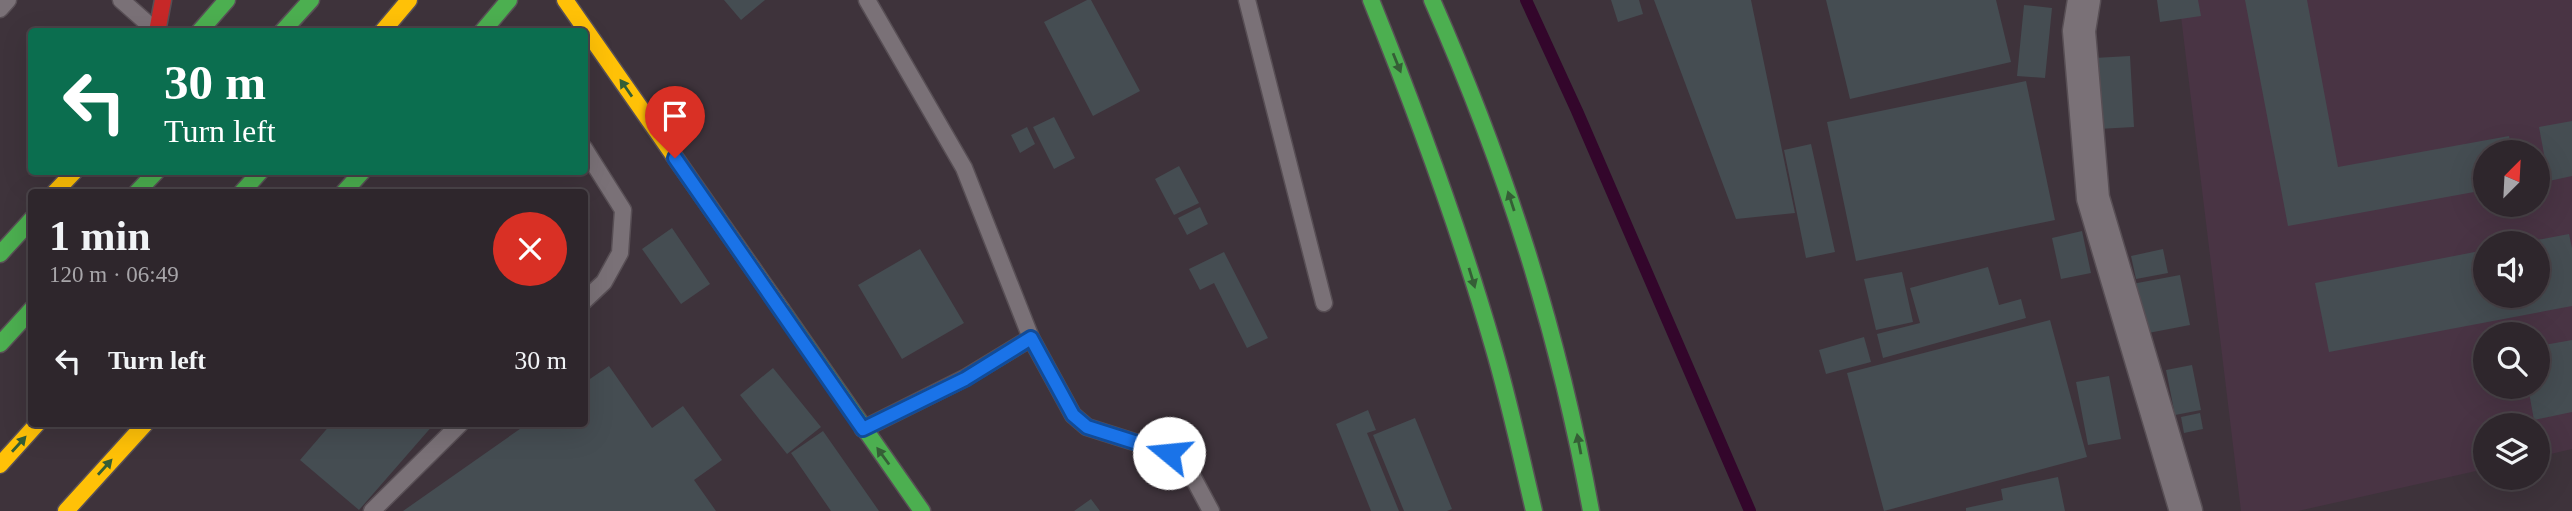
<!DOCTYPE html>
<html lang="en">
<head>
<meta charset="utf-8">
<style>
	body { margin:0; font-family:"Times New Roman",serif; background:#3a3238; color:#f1f3f6; height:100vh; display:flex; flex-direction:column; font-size:26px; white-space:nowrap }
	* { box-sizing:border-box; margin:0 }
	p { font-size:23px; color:#a7a5a9 }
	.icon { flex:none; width:38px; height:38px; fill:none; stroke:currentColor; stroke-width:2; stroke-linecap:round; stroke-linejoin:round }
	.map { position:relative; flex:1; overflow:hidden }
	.details { position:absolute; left:28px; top:189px; width:560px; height:238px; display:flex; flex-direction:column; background:#2e262c; border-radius:7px; box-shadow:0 7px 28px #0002,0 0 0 2px #494348 }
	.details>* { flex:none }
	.banner { position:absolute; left:28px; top:28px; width:560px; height:147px; border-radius:7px; box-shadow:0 7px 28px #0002,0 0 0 2px #494348; background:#0b6e4f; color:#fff; overflow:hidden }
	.needle { width:46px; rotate:24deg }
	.buttons { position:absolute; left:2473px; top:140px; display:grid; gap:14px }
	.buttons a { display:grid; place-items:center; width:77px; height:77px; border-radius:50%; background:#2e262c; box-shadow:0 7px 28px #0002,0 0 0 2px #494348; font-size:35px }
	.pin { position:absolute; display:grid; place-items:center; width:60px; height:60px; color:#fff; margin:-72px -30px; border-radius:50% 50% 50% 0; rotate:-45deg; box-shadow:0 0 7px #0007 }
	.pin .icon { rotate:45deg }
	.me { position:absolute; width:77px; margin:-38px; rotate:287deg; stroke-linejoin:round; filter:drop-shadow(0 0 5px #0008) }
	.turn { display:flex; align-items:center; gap:24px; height:147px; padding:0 21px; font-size:32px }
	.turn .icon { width:91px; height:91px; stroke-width:2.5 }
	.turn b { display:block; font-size:49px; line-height:60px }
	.round { display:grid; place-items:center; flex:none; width:74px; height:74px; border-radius:37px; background:#3a3238 }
	.overview { display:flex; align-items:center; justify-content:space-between; height:119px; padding:0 21px }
	h1 { font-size:42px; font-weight:700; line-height:52px }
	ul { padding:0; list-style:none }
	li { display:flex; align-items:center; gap:21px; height:105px; padding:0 21px }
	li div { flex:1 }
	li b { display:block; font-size:26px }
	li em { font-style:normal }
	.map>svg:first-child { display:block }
</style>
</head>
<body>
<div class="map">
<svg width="2572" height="511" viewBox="0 0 2572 511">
	<rect width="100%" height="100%" fill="#3e333b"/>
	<path fill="#493444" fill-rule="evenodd" d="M 2179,0 L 2572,0 L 2572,449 L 2538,457 L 2538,425 L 2485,425 L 2485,469 L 2298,511 L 2241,511 ZM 2485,152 L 2538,152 L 2538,205 L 2485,205 ZM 2485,243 L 2538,243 L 2538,296 L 2485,296 ZM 2485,334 L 2538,334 L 2538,387 L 2485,387 Z"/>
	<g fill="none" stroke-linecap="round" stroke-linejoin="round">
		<path stroke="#33062b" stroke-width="12" d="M 1526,0 L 1577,111 L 1750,511"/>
	</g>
	<path fill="#454d52" d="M 724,0 L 765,0 L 741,20 Z
		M 1087,0 L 1091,0 L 1140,91 L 1093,116 L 1044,22 Z
		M 1611,0 L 1639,0 L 1643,14 L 1618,22 Z
		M 1654,0 L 1751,0 L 1795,213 L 1736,219 Z
		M 1826,0 L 1996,0 L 2011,62 L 1850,99 Z
		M 2157,0 L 2198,0 L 2201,16 L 2160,22 Z
		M 2245,0 L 2307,0 L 2338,167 L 2509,136 L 2512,152 L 2485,152 L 2485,190 L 2288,226 Z
		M 2024,5 L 2052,8 L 2045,78 L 2017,76 Z
		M 2130,56 L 2134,127 L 2098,129 L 2094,58 Z
		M 2026,81 L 2055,220 L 1856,261 L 1827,122 Z
		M 1054,117 L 1075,158 L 1054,169 L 1033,127 Z
		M 2572,121 L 2572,176 L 2549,181 L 2539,127 Z
		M 1027,127 L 1035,144 L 1020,153 L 1011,135 Z
		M 1811,144 L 1835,252 L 1806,258 L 1784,150 Z
		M 1179,166 L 1199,203 L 1174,215 L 1155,179 Z
		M 1200,207 L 1208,224 L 1187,235 L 1178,218 Z
		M 672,228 L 710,284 L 681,304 L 642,249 Z
		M 2082,231 L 2091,273 L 2061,279 L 2052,238 Z
		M 2569,234 L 2572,248 L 2572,306 L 2329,352 L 2315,283 L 2485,250 L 2485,296 L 2538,296 L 2538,243 L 2526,242 Z
		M 920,249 L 964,323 L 902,359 L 858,285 Z
		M 2163,249 L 2168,273 L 2136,279 L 2131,256 Z
		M 1224,252 L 1268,338 L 1247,348 L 1214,283 L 1200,290 L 1189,269 Z
		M 1988,267 L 1999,305 L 2021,299 L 2026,318 L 1883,358 L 1877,334 L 1920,323 L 1910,288 Z
		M 1902,272 L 1913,322 L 1876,330 L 1864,279 Z
		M 2180,275 L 2190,325 L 2143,334 L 2132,284 Z
		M 2050,320 L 2087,457 L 1884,511 L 1847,373 Z
		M 1864,337 L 1871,362 L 1826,374 L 1819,350 Z
		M 2572,340 L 2572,412 L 2534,420 L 2528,387 L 2538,387 L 2538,346 Z
		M 2192,365 L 2201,410 L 2175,415 L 2166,370 Z
		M 609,366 L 652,428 L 683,406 L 722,460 L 694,480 L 716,511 L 403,511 L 527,424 L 584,424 L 584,383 Z
		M 773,368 L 821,427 L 787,454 L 740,395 Z
		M 2109,376 L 2121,439 L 2088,445 L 2076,382 Z
		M 1368,410 L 1376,430 L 1367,433 L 1399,511 L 1371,511 L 1336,424 Z
		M 2200,413 L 2203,429 L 2184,433 L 2181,417 Z
		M 1415,418 L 1452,509 L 1447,511 L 1404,511 L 1373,435 Z
		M 331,424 L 434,424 L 359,510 L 300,460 Z
		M 823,431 L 879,511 L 831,511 L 791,453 Z
		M 2058,477 L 2065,511 L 1966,511 L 1966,508 L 2003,500 L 2001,489 Z
		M 1091,499 L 1100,511 L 1074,511 Z"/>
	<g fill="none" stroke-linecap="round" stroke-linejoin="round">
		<g stroke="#584f55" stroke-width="19">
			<path id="lane" d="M 121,0 L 155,30
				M 867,0 L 964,168 L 1031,338
				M 1247,0 L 1324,303
				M 0,9 L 8,0
				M 584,148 L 623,210 L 620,253 L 604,282 L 584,301
				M 863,429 L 965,378 L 1031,338 L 1073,415 L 1087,427 L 1169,453 L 1188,468 L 1211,511
				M 372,511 L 460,424"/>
		</g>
		<g stroke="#584f55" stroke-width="35">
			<path id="street" d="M 2084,0 L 2079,31 L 2093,198 L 2186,511"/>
		</g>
		<g stroke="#584f55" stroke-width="19">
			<path id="fast" d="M 1371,0 C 1417,114 1459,228 1493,346 C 1509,400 1521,456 1534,511
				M 1432,0 C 1506,168 1558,330 1591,511
				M 199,32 L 227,0
				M 282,32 L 311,0
				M 482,32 L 509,0
				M 137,192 L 156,172
				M 242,192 L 260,172
				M 344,192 L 362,172
				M 0,254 L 32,219
				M 781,309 L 922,511
				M 0,344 L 32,309"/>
		</g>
		<g stroke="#584f55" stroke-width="19">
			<path id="slow" d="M 565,0 L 781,309
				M 382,32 L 409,0
				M 55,192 L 74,172
				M 0,465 L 37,424
				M 66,511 L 145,424"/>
		</g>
		<g stroke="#584f55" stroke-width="19">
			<path id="jam" d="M 157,32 L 163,0"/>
		</g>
		<use href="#lane" stroke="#7a7177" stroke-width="16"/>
		<use href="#street" stroke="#7a7177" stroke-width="32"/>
		<use href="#fast" stroke="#4caf50" stroke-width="16"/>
		<use href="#slow" stroke="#ffc107" stroke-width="16"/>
		<use href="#jam" stroke="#c62828" stroke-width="16"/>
	</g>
	<defs><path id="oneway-solid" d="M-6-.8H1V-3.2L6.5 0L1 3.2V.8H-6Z" transform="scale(1.75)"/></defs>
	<g fill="#355e36">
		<use href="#oneway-solid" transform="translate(1397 63) rotate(68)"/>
		<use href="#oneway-solid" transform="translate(626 88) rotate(-125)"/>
		<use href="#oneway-solid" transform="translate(1511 201) rotate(-108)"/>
		<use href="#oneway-solid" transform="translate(1472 278) rotate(73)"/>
		<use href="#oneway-solid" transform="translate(19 444) rotate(-48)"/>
		<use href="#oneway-solid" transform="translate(1579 444) rotate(-101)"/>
		<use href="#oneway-solid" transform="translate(883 456) rotate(-126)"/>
		<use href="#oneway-solid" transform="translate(105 467) rotate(-48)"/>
	</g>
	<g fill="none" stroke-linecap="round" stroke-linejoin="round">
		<g stroke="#114b97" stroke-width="18">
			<path id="route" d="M 675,158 L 863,429 L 965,379 L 1031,338 L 1073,415 L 1087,427 L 1169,453"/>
		</g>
		<use href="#route" stroke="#1a73e8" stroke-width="12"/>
	</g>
</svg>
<div class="buttons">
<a><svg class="needle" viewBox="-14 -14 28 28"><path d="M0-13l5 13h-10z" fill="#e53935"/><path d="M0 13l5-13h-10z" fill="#a7a5a9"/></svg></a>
<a><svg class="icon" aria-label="sound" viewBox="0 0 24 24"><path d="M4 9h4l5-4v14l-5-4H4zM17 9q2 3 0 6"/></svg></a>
<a><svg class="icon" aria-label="search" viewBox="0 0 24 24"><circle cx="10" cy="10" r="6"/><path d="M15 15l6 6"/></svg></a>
<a><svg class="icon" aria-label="layers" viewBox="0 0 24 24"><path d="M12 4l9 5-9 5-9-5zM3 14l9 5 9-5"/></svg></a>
</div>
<div class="pin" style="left:675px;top:158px;background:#d93025"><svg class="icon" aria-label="arrive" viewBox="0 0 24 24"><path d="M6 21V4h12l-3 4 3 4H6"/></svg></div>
<svg class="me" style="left:1169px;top:453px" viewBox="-20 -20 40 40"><circle r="19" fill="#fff"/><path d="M0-13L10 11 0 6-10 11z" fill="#1a73e8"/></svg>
<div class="banner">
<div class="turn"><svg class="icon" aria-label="left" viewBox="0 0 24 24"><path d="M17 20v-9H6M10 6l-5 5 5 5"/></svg><div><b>30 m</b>Turn left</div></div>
</div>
<section class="details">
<div class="overview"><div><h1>1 min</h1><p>120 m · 06:49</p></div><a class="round" style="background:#d93025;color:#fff"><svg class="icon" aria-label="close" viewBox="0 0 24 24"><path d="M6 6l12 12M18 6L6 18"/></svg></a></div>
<ul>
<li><svg class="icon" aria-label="left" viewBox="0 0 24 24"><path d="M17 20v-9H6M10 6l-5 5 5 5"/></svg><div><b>Turn left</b></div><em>30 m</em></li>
</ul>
</section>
</div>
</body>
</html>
